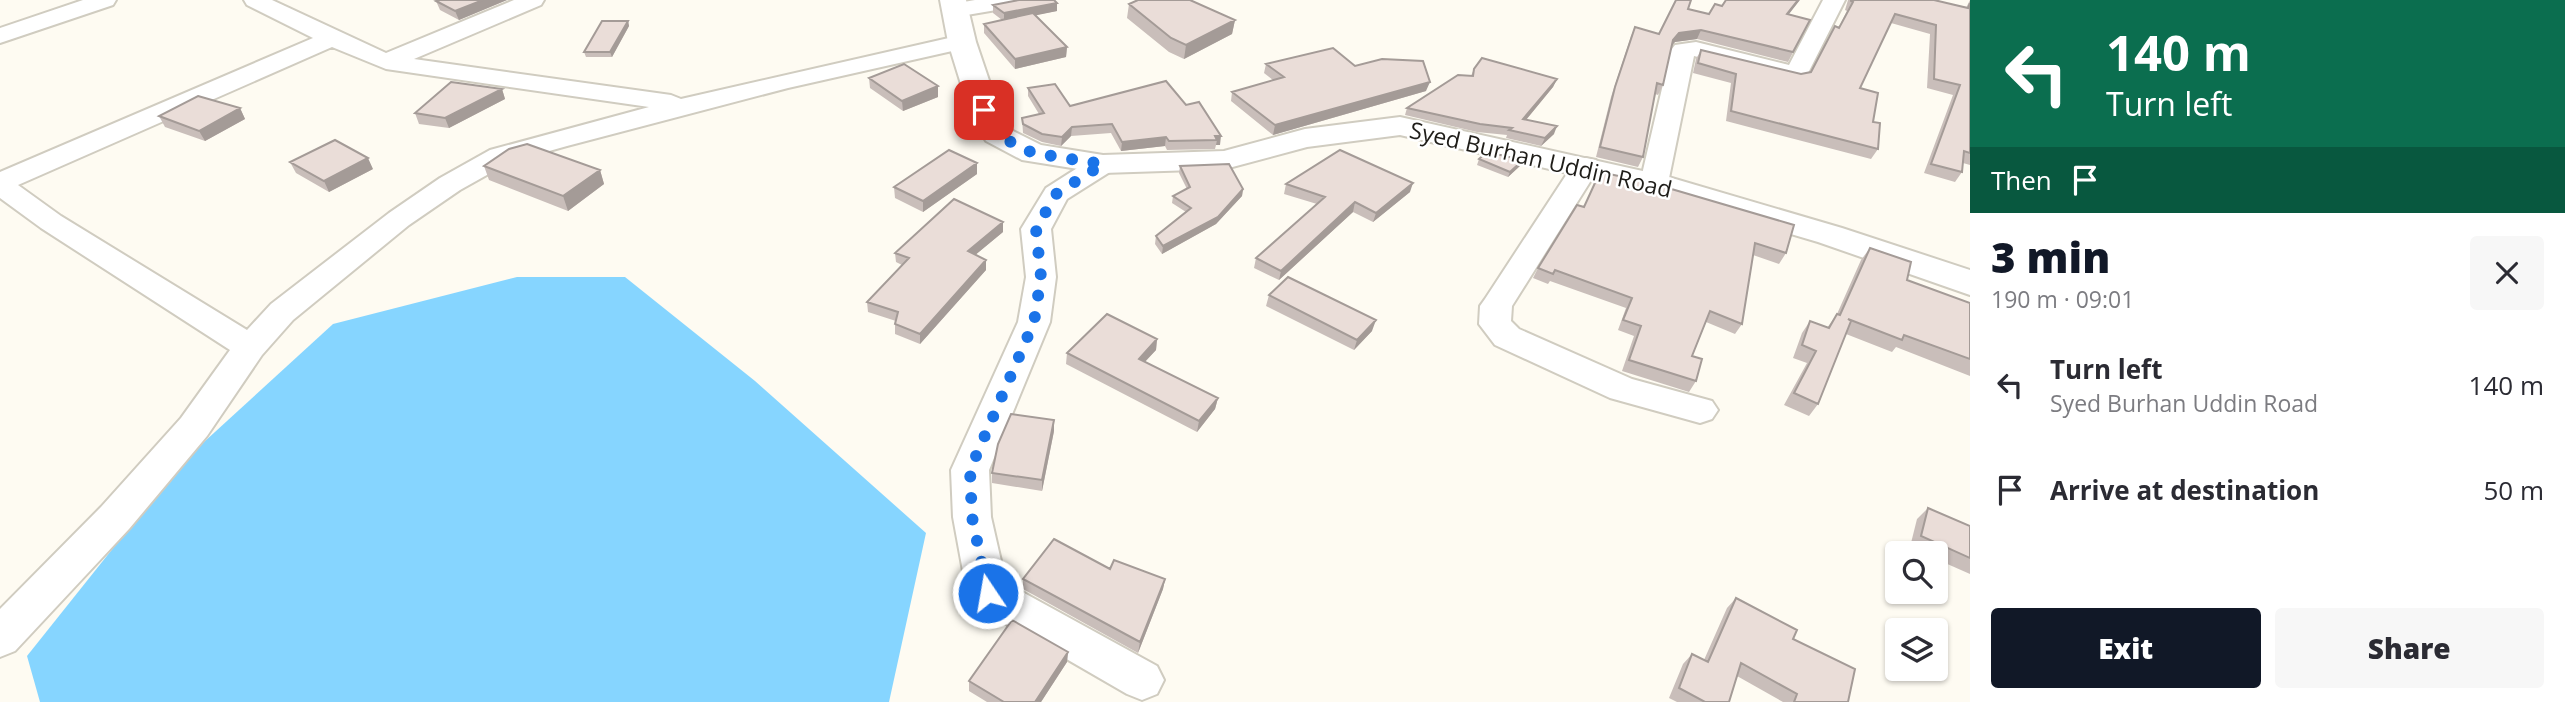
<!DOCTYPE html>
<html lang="en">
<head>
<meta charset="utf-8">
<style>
	body { margin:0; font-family:"Open Sans",sans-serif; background:#f7f7f7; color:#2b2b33; height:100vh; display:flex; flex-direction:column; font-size:26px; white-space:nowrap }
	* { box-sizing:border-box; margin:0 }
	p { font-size:23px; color:#7c7c81 }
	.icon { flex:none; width:38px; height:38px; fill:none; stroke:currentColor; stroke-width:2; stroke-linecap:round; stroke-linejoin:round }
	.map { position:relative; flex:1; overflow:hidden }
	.details { display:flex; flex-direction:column; background:#fff; width:595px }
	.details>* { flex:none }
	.top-card { background:#0b6e4f; color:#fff; overflow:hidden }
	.controls { position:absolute; left:1885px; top:541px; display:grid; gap:14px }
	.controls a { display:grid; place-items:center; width:63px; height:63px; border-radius:7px; background:#fff; box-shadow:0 2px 5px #0004; font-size:35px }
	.pin { position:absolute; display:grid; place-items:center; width:60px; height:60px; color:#fff; margin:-30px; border-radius:14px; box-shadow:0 4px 10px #0006 }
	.me { position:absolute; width:77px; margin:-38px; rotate:348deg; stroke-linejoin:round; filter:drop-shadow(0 0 5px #0008) }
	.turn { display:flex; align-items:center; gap:24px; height:147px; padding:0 21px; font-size:32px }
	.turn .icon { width:91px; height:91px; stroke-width:2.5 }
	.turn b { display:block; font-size:49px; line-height:60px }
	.then { display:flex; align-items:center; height:66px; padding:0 21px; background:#0003; gap:14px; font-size:26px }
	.round { display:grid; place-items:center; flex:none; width:74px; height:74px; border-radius:7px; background:#f7f7f7 }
	.headline { display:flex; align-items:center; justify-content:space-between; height:119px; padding:0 21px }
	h1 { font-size:42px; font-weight:800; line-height:52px; color:#111827 }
	.button { display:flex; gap:14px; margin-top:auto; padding:14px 21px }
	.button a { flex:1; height:80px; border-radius:7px; background:#111827; color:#fff; font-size:28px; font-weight:800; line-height:80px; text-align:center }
	.button a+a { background:#f7f7f7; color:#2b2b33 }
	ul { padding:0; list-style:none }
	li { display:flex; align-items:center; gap:21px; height:105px; padding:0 21px }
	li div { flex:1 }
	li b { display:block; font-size:26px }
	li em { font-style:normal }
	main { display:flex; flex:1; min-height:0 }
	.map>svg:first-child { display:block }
</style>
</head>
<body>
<main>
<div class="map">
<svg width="1970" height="702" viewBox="0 0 1970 702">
	<rect width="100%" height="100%" fill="#fefbf2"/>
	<path fill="#86d5ff" d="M 517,277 L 625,277 L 755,381 L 926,533 L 889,702 L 40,702 L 27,656 L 181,463 L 333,324 Z"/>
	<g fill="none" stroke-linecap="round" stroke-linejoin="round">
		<g stroke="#d0ccc0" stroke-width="4">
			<path id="street" d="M 83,0 L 116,0 L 113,5 L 0,43 L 0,28 Z
				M 244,0 L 272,0 L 386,53 L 514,0 L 544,0 L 541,5 L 414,59 L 671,95 L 681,99 L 962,35 L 970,37 L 974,42 L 970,47 L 788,88 L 567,146 L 510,162 L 460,190 L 409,225 L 293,320 L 262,355 L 207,436 L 129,529 L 15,651 L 0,657 L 0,609 L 101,507 L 181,418 L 230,350 L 41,228 L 0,198 L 0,172 L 313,38 L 247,5 ZM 332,47 L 386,69 L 649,107 L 490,150 L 440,178 L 389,213 L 271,304 L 247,330 L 61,216 L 18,185 Z
				M 975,0 L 1025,0 L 1022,5 L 1014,7 L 955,17 L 947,15 L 944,10 L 947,5 Z
				M 1823,0 L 1845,0 L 1805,79 L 1796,81 L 1694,56 L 1668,183 L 1664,189 L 1654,191 L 1644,189 L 1640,183 L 1671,50 L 1675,45 L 1696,42 L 1789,65 Z
				M 1103,156 L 1113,158 L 1117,164 L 1113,170 L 1067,199 L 1051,229 L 1056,277 L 1050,322 L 989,470 L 991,517 L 1006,583 L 1157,666 L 1164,680 L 1157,694 L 1142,700 L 1127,694 L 973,605 L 967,593 L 953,517 L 951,470 L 1018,322 L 1026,277 L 1021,229 L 1046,188 L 1093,158 Z
				M 1586,158 L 1596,160 L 1600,166 L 1512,306 L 1511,321 L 1519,329 L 1632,379 L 1712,401 L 1718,410 L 1712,419 L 1700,423 L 1610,398 L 1495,345 L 1479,324 L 1480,306 L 1485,299 L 1576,160 Z"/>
		</g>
		<g stroke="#d0ccc0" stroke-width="4">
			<path id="secondary" d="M 940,0 L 966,0 L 976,42 L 999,110 L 1009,129 L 1041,145 L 1103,155 L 1224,151 L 1305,129 L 1400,117 L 1665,176 L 1842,228 L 1970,270 L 1970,295 L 1818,242 L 1646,191 L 1400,135 L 1307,147 L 1225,169 L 1103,173 L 1022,160 L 986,141 L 982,135 L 969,110 L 948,42 Z"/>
		</g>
		<use href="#street" fill="#fff" fill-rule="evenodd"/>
		<use href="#secondary" fill="#fff" fill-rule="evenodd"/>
	</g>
	<path fill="#c9beba" d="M 507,0 L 459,20 L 440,10 L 436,1 Z
		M 1848,0 L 1934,0 L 1966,8 L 1970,0 L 1970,165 L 1963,163 L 1962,172 L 1955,182 L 1924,173 L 1953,95 L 1927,88 L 1930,34 L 1891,23 L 1860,88 L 1873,122 L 1878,149 L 1871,159 L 1726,121 L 1731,83 L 1693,73 L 1696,59 L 1701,50 L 1801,74 L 1810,72 L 1830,36 L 1839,27 L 1847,11 L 1845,10 Z
		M 1057,3 L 1057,11 L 1035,15 L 1067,47 L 1066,57 L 1015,69 L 984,33 L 984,24 L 1002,20 L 993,13 L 993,5 Z
		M 1129,4 L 1235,20 L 1232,34 L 1184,59 L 1169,52 L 1127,18 Z
		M 1722,6 L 1789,14 L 1810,20 L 1788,62 L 1697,39 L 1675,42 L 1672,46 L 1663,85 L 1658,95 L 1655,94 L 1643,157 L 1638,167 L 1596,157 L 1611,97 L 1631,36 L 1635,27 L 1659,34 L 1688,9 L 1709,14 Z
		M 628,21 L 629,26 L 612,57 L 586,57 L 584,52 Z
		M 1266,64 L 1355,66 L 1426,91 L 1273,135 L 1231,101 L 1232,92 L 1273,80 L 1264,73 Z
		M 1474,69 L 1557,79 L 1553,87 L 1526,120 L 1554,134 L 1541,146 L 1506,138 L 1507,135 L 1477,132 L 1405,115 L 1407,108 L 1471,76 Z
		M 869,78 L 938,86 L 938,97 L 903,111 L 870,88 Z
		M 1028,88 L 1070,106 L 1186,105 L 1199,102 L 1220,145 L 1216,145 L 1215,149 L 1167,150 L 1165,146 L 1121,151 L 1111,133 L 1071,136 L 1061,146 L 1042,142 L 1023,133 L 1022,118 L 1039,114 L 1028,96 Z
		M 502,89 L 505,99 L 449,128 L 419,124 L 415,113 Z
		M 240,108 L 245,119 L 205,141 L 165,127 L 159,116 Z
		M 1479,159 L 1523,160 L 1521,165 L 1508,177 L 1477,165 Z
		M 290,162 L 373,169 L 329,192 L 296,173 Z
		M 977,163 L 977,174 L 923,212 L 895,198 L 894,187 Z
		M 484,166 L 600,170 L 604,184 L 568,211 L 489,180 Z
		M 1180,166 L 1243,189 L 1242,196 L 1216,224 L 1162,254 L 1155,244 L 1156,236 L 1186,212 L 1172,203 L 1173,196 L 1187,189 L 1179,173 Z
		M 1651,183 L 1786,253 L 1779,264 L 1753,255 L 1742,324 L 1735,334 L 1706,322 L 1692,356 L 1696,381 L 1689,392 L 1622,371 L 1634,336 L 1618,330 L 1626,308 L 1550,281 L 1548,284 L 1533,278 L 1538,268 L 1584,207 Z
		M 1286,184 L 1410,192 L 1373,222 L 1353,212 L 1279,280 L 1254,268 L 1256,258 L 1317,204 L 1284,194 Z
		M 1003,232 L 975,255 L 986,270 L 920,344 L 895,334 L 895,324 L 896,321 L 868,312 L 867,302 L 902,265 L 896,262 L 895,253 Z
		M 1870,248 L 1907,280 L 1970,303 L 1970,376 L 1896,347 L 1892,352 L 1846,334 L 1818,404 L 1809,416 L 1784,405 L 1807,363 L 1793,358 L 1802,333 L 1810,321 L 1827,328 L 1837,314 L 1861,260 Z
		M 1269,295 L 1372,331 L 1354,350 L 1266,306 Z
		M 1157,339 L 1156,350 L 1145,362 L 1218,398 L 1215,409 L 1197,432 L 1066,364 L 1067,353 Z
		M 1054,431 L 1042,491 L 992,483 L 992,473 Z
		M 1928,508 L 1970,526 L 1970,574 L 1936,559 L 1936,553 L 1923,553 L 1910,547 L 1917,519 Z
		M 1023,579 L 1165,579 L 1163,589 L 1138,653 L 1023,589 Z
		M 1736,598 L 1793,639 L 1848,702 L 1783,702 L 1737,676 L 1729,702 L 1677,702 L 1669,698 L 1683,664 L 1692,654 L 1704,660 L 1727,608 Z
		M 1068,652 L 1067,662 L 1041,702 L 987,702 L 969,691 L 969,681 Z"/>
	<path fill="#a49b97" d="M 483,0 L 507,0 L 459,20 L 455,11 Z
		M 1798,0 L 1800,0 L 1782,23 L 1787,14 Z
		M 1057,3 L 1057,11 L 1004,22 L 1004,13 Z
		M 1235,20 L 1232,34 L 1184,59 L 1186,45 Z
		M 628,21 L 629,26 L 612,57 L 610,52 Z
		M 1701,30 L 1697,39 L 1675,42 L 1668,49 L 1673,40 L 1679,33 Z
		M 1067,47 L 1066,57 L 1015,69 L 1015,59 Z
		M 1557,79 L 1553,87 L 1520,127 L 1523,119 Z
		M 1430,82 L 1426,91 L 1273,135 L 1275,125 Z
		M 938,86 L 938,97 L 903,111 L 902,101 Z
		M 502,89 L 505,99 L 449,128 L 445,118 Z
		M 240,108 L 245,119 L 205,141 L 199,131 Z
		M 1557,126 L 1554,134 L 1541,146 L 1545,138 Z
		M 1072,127 L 1071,136 L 1061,146 L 1062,137 Z
		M 1215,136 L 1221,136 L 1220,145 L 1216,145 L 1217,140 Z
		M 1166,137 L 1165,146 L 1121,151 L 1122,142 Z
		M 368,158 L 373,169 L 329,192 L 324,181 Z
		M 1523,160 L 1521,165 L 1508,177 L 1510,172 Z
		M 977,163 L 977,174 L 923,212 L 923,201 Z
		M 600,170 L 604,184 L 568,211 L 563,196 Z
		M 1413,183 L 1410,192 L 1373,222 L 1376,213 Z
		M 1243,189 L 1242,196 L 1216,224 L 1162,254 L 1163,246 Z
		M 1355,202 L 1353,212 L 1279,280 L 1281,271 Z
		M 1003,222 L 1003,232 L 968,261 L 968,251 Z
		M 986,260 L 986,270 L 920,344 L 920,334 Z
		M 1376,320 L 1372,331 L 1354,350 L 1357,340 Z
		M 1157,339 L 1156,350 L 1137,370 L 1139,359 Z
		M 1218,398 L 1215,409 L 1197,432 L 1199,421 Z
		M 1054,420 L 1054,431 L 1042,491 L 1042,480 Z
		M 1165,579 L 1163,589 L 1138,653 L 1140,642 Z
		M 1068,652 L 1067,662 L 1041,702 L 1035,702 Z"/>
	<path fill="#eaddd8" stroke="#a49b97" stroke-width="2" d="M 440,0 L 483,0 L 455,11 L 436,1 Z
		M 1019,0 L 1054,0 L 1057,3 L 1004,13 L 993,5 Z
		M 1138,0 L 1190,0 L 1235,20 L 1186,45 L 1171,38 L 1129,4 Z
		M 1676,0 L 1691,0 L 1688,9 L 1709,14 L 1715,4 L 1722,6 L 1726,0 L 1798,0 L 1787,14 L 1810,20 L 1793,52 L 1701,30 L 1679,33 L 1673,40 L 1663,85 L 1657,83 L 1643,157 L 1600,147 L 1615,87 L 1635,27 L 1659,34 Z
		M 1851,0 L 1934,0 L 1968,8 L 1970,3 L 1970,153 L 1964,151 L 1962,172 L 1931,164 L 1960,85 L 1934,79 L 1936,25 L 1895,14 L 1860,88 L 1878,93 L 1873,122 L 1880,123 L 1878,149 L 1731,111 L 1736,74 L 1698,63 L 1701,50 L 1801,74 L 1811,72 L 1835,26 L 1839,28 L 1853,2 L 1851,1 Z
		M 1033,13 L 1067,47 L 1015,59 L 984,24 Z
		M 602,21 L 628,21 L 610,52 L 584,52 Z
		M 1333,48 L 1355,66 L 1382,59 L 1423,61 L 1430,82 L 1275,125 L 1232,92 L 1284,77 L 1266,64 Z
		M 1482,58 L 1557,79 L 1523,119 L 1557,126 L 1545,138 L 1509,130 L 1512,128 L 1480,124 L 1407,108 L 1458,75 L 1473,76 L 1474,69 Z
		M 904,64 L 938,86 L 902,101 L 869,78 Z
		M 1166,81 L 1186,105 L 1199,102 L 1221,136 L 1215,136 L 1217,140 L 1169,141 L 1166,137 L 1122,142 L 1112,124 L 1072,127 L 1062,137 L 1042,134 L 1023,124 L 1022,118 L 1044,113 L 1028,88 L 1055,84 L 1070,106 Z
		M 451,82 L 502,89 L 445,118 L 415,113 Z
		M 198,96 L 240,108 L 199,131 L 159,116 Z
		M 335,140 L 368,158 L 324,181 L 290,162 Z
		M 527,144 L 600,170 L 563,196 L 484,166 L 509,149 Z
		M 949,150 L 977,163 L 923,201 L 894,187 Z
		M 1340,150 L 1413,183 L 1376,213 L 1355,202 L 1281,271 L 1256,258 L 1325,197 L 1286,184 Z
		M 1487,152 L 1523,160 L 1510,172 L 1479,159 Z
		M 1229,164 L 1243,189 L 1218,217 L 1163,246 L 1156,236 L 1191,208 L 1173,196 L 1190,187 L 1180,166 Z
		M 1600,172 L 1651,183 L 1794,225 L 1786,253 L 1755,243 L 1742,324 L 1710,311 L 1692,356 L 1702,359 L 1696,381 L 1629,360 L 1641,326 L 1623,320 L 1632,298 L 1555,270 L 1553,274 L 1538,268 L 1577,205 L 1584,207 Z
		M 954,199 L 1003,222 L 968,251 L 986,260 L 920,334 L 895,324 L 898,312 L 867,302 L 909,258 L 895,253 Z
		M 1870,248 L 1911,262 L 1907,280 L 1970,303 L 1970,359 L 1904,335 L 1902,340 L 1848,319 L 1851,321 L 1818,404 L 1794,393 L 1816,351 L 1802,345 L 1810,321 L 1829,328 L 1837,314 L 1840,315 Z
		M 1288,277 L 1376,320 L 1357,340 L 1269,295 Z
		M 1107,314 L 1157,339 L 1139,359 L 1218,398 L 1199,421 L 1067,353 Z
		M 1011,414 L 1054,420 L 1042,480 L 992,473 L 998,444 Z
		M 1928,508 L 1970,526 L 1970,558 L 1921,536 Z
		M 1054,539 L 1110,569 L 1114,560 L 1165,579 L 1140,642 L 1023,579 Z
		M 1736,598 L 1797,630 L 1793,639 L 1855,669 L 1848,702 L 1794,702 L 1797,694 L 1741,663 L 1729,702 L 1705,702 L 1679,688 L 1692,654 L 1708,662 Z
		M 1012,620 L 1068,652 L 1035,702 L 1004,702 L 969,681 Z"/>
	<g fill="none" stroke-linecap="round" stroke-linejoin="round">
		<path stroke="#1a73e8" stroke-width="12" stroke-dasharray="0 21.6" d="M 984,110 L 997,135 L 1033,153 L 1103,164 L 1056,194 L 1036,229 L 1041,277 L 1034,322 L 970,470 L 972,517 L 988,593"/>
	</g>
	<g text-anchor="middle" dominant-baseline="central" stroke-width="5" stroke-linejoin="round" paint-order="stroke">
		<g font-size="23" fill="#1f1d19" stroke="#fff">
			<text transform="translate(1541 159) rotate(13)">Syed Burhan Uddin Road</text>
		</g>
	</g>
</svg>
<div class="controls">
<a><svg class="icon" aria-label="search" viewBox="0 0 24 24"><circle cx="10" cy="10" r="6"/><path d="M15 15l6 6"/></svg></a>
<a><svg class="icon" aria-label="layers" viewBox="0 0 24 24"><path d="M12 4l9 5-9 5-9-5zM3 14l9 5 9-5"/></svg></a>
</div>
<div class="pin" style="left:984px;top:110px;background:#d93025"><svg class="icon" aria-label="arrive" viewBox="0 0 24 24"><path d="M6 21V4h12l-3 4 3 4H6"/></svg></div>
<svg class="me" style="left:988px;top:593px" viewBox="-20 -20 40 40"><circle r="17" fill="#1a73e8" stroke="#fff" stroke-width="3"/><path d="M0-11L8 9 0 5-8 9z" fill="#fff"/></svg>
</div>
<section class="details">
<div class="top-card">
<div class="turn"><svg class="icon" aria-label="left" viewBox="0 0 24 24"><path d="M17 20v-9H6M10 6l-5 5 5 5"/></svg><div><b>140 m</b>Turn left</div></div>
<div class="then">Then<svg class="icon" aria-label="arrive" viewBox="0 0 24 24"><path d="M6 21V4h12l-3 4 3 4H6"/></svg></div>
</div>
<div class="headline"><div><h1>3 min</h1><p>190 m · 09:01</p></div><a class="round"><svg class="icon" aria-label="close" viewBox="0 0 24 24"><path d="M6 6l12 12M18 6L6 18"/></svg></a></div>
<ul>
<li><svg class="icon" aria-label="left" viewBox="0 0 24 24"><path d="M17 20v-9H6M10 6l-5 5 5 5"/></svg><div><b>Turn left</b><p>Syed Burhan Uddin Road</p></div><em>140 m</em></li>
<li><svg class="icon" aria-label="arrive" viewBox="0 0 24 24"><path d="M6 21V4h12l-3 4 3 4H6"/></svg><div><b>Arrive at destination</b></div><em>50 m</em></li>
</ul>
<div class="button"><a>Exit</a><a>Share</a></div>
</section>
</main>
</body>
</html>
